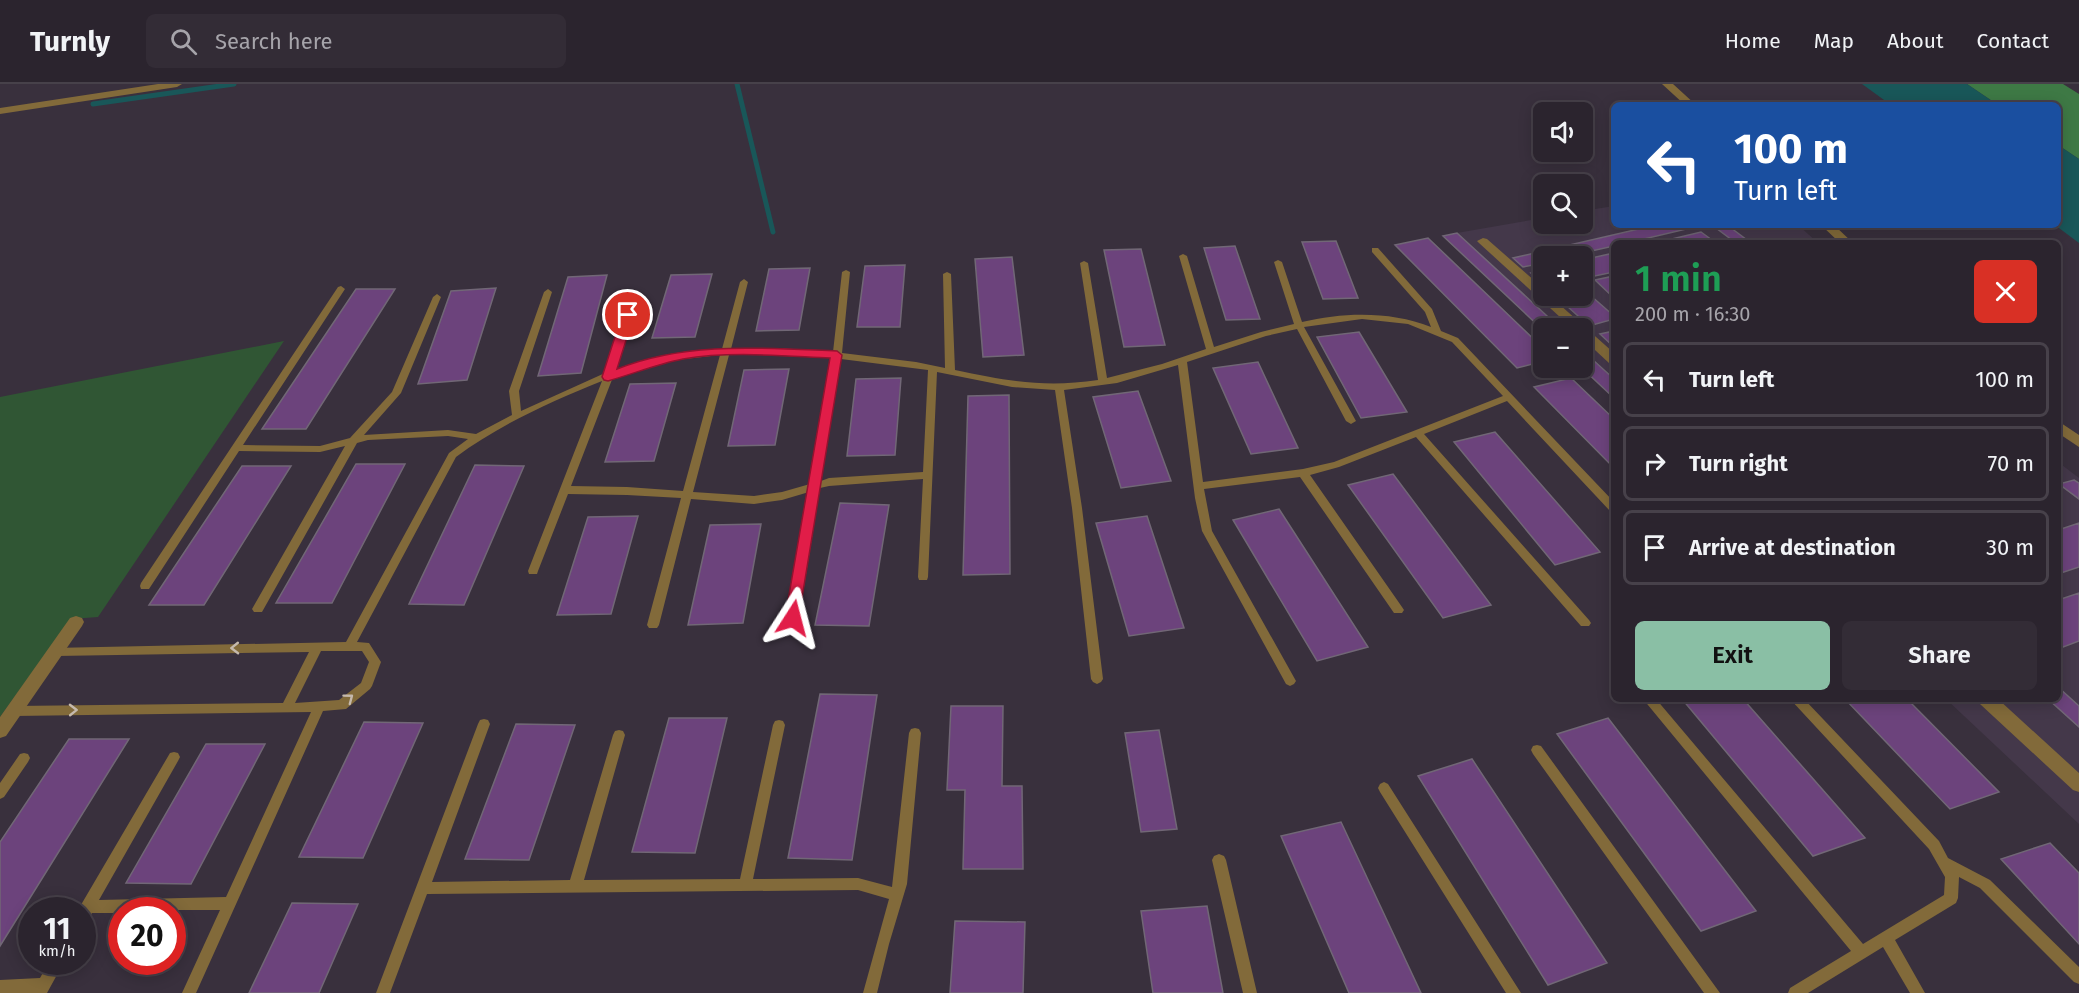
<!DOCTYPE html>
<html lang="en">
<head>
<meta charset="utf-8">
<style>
	body { margin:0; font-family:"Fira Sans",sans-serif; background:#332c36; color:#f1f3f6; height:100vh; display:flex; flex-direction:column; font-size:22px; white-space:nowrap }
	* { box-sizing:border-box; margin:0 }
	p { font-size:20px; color:#a6a4aa }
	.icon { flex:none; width:33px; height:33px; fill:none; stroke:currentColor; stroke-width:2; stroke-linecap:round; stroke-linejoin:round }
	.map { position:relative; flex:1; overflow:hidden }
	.side { position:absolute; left:1611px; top:156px; width:450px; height:462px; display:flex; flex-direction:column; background:#2b242e; border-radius:9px; box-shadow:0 3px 15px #0003,0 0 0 2px #47414a }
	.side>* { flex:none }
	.top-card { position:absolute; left:1611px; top:18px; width:450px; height:126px; border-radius:9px; box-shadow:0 3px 15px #0003,0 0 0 2px #47414a; background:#1a4fa0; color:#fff; overflow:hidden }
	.controls { position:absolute; left:1533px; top:18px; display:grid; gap:12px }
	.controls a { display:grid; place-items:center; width:60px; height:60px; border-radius:9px; background:#2b242e; box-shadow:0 3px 15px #0003,0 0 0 2px #47414a; font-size:30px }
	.speed { position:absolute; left:18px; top:813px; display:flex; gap:12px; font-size:30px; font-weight:700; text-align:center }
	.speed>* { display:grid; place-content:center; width:78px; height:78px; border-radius:50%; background:#2b242e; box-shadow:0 3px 15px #0003,0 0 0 2px #47414a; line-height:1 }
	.speed small { font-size:15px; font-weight:400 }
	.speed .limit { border:9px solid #d22; background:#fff; color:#111 }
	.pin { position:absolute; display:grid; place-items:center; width:51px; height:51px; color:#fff; margin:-26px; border:3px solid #fff; border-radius:50%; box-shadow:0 2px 6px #0007 }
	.me { position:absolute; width:66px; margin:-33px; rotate:9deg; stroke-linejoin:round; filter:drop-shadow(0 0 4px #0008) }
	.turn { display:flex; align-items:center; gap:21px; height:126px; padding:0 24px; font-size:27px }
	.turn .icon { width:78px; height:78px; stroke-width:2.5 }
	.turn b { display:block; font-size:42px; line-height:51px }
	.round { display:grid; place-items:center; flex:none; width:63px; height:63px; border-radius:9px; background:#332c36 }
	.summary { display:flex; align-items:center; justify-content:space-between; height:102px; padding:0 24px }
	h1 { font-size:36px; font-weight:600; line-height:45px; color:#1e9e55 }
	.primary-button { display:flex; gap:12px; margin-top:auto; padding:12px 24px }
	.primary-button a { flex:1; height:69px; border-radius:9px; background:#8abfa5; color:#111; font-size:24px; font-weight:600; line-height:69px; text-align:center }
	.primary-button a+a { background:#332c36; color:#f1f3f6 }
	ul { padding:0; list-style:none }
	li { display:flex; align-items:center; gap:18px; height:75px; margin:0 12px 9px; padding:0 12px; border:3px solid #47414a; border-radius:9px }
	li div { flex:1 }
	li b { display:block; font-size:22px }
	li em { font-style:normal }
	header { display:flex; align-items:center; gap:36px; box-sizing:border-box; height:84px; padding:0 30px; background:#2b242e; border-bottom:2px solid #47414a }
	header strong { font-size:28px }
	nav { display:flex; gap:33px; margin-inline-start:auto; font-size:21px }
	.search { width:420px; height:54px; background:#332c36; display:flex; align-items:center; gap:15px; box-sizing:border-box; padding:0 21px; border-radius:9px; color:#a6a4aa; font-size:22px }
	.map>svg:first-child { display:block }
</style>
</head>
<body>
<header>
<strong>Turnly</strong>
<div class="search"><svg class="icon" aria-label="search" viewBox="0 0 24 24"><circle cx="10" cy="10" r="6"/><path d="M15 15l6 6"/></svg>Search here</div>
<nav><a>Home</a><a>Map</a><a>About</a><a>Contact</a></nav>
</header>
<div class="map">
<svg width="2079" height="909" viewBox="0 0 2079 909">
	<rect width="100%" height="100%" fill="#39303d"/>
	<path fill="#44384a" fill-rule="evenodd" d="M 1614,122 L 1614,141 L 1798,141 L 1818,159 L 1614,159 L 1614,303 L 1583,273 L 1582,244 L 1552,244 L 1451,150 L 1543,134 L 1544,140 L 1582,140 L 1583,127 ZM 1544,172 L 1582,172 L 1582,212 L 1544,212 Z
		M 2058,378 L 2079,394 L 2079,740 L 1946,615 L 2058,615 Z"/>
	<path fill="#305634" d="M 284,257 L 98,533 L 71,535 L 0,633 L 0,313 Z"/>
	<path fill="#3e7945" d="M 1967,0 L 2063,0 L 2079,10 L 2079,75 L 2058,61 L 2058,21 L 1998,21 Z"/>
	<path fill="#195759" d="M 1862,0 L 1967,0 L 1998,21 L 1891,21 Z
		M 2058,61 L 2079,75 L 2079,159 L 2055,141 L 2058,141 Z"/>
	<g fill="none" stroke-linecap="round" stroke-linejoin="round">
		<path stroke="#195759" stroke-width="5" d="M 737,0 L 773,148
			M 93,20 L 234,0"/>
	</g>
	<path fill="#6c437c" stroke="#716776" stroke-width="1.5" d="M 1656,141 L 1692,141 L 1695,143 L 1627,159 L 1614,159 L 1614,162 L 1569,172 L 1544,172 L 1544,179 L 1523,183 L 1513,174 Z
		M 1712,141 L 1727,141 L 1751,159 L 1736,159 Z
		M 1701,148 L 1716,159 L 1655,159 Z
		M 1457,149 L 1560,244 L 1544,244 L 1544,247 L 1443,152 Z
		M 1428,154 L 1544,265 L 1544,277 L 1517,284 L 1395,161 Z
		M 1336,157 L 1358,214 L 1323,215 L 1302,158 Z
		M 1235,162 L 1260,235 L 1226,236 L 1204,164 Z
		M 1141,165 L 1165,261 L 1124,263 L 1104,166 Z
		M 1614,169 L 1614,188 L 1590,193 L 1582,186 L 1582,176 Z
		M 1012,173 L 1024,271 L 983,273 L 975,175 Z
		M 905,181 L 900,243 L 857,243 L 865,182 Z
		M 810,184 L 799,246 L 756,247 L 769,185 Z
		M 1544,187 L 1544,201 L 1531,189 Z
		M 712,190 L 695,253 L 652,254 L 671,191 Z
		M 607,191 L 581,289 L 538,292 L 568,193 Z
		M 1614,192 L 1614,211 L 1612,212 L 1595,196 Z
		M 496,204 L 467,296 L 418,300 L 451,207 Z
		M 1582,204 L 1614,232 L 1614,235 L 1589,242 L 1556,212 L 1582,212 Z
		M 356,205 L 395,205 L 306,345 L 262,345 Z
		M 1614,247 L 1614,263 L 1600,250 Z
		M 1359,248 L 1407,328 L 1361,334 L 1317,253 Z
		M 1582,266 L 1614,295 L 1614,314 L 1582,284 Z
		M 1258,278 L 1298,364 L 1251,370 L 1213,284 Z
		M 789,285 L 775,361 L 728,362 L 744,286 Z
		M 901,294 L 895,371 L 847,372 L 856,295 Z
		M 1571,294 L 1614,335 L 1614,384 L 1534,303 Z
		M 676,299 L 654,377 L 605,378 L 630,300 Z
		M 1138,307 L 1171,397 L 1121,404 L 1093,313 Z
		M 1009,311 L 1010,490 L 963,491 L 968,312 Z
		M 1495,348 L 1600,468 L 1555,481 L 1454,358 Z
		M 356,380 L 405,380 L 332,519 L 276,519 Z
		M 475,381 L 524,382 L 464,521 L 409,520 Z
		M 242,382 L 291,382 L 204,521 L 149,521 Z
		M 1393,390 L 1491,521 L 1443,534 L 1348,401 Z
		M 2074,396 L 2079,399 L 2079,415 L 2059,400 Z
		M 840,419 L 889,421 L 869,542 L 815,541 Z
		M 1279,425 L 1368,563 L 1317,577 L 1233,436 Z
		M 638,432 L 611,530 L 557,531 L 588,433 Z
		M 1147,432 L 1184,544 L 1129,552 L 1096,439 Z
		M 2079,439 L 2079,483 L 2058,490 L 2058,446 Z
		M 761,440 L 743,539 L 688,541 L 710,441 Z
		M 2079,509 L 2079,557 L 2058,565 L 2058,516 Z
		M 2058,603 L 2079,622 L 2079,643 L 2048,615 L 2058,615 Z
		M 820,610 L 877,611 L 852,776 L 788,774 Z
		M 1682,615 L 1743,615 L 1865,754 L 1813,772 Z
		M 1845,615 L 1907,615 L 1999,708 L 1950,725 Z
		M 951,622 L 1003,622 L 1002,702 L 1022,702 L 1023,785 L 963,785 L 965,706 L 947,706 Z
		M 669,634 L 727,634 L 695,769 L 632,768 Z
		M 1608,634 L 1756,827 L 1701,847 L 1557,650 Z
		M 364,638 L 423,639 L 363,774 L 299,773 Z
		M 516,640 L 575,641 L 529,776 L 465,775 Z
		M 1159,646 L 1177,745 L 1141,748 L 1125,649 Z
		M 69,655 L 129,655 L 0,862 L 0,758 Z
		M 206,660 L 265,660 L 191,800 L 126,799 Z
		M 1472,675 L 1607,879 L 1548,901 L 1418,692 Z
		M 1341,738 L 1421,909 L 1349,909 L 1281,752 Z
		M 2050,759 L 2079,789 L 2079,860 L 2001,775 Z
		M 292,819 L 358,820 L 319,909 L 249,909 Z
		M 1207,822 L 1223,909 L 1153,909 L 1141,827 Z
		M 955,837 L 1025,838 L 1023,909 L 950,909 Z"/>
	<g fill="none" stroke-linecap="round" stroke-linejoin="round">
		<path fill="#826a3a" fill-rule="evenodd" d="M 1372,164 L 1378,164 L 1432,225 L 1441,247 L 1458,254 L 1614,418 L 1614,428 L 1610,427 L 1507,317 L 1424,350 L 1589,536 L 1591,539 L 1589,542 L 1581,542 L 1416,353 L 1339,383 L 1310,391 L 1402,523 L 1404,526 L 1402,529 L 1394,529 L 1300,393 L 1204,405 L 1212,447 L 1296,597 L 1294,600 L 1290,602 L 1286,600 L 1202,447 L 1195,414 L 1178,281 L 1117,299 L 1064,306 L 1082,424 L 1103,595 L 1101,598 L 1097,600 L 1093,598 L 1091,595 L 1072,424 L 1055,306 L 1012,303 L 937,288 L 928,493 L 927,496 L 919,496 L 918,493 L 923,395 L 829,402 L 820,404 L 799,534 L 797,537 L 789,537 L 787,534 L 809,408 L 782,416 L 754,420 L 691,415 L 659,541 L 657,544 L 649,544 L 647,541 L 681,414 L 627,411 L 568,410 L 538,487 L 537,490 L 529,490 L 528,487 L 602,297 C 552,317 499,341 456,373 L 357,558 L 369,559 L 381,578 L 372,602 L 370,605 L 346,625 L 323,627 L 196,909 L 182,909 L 220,826 L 122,826 L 122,829 L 92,829 L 87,838 L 82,839 L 82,826 L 78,826 L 170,669 L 174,668 L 178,669 L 180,673 L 178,677 L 99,816 L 226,813 L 311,628 L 14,632 L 10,631 L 8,627 L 10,623 L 14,622 L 283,619 L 309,568 L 56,572 L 52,570 L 50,567 L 52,564 L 346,558 L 449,369 L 468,355 L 448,352 L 368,356 L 357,359 L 262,528 L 254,528 L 252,525 L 345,362 L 320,368 L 239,367 L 149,505 L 141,505 L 140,502 L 141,499 L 338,203 L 341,202 L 345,205 L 243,361 L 320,362 L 350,354 L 392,308 L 433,213 L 437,210 L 441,213 L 401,309 L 364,351 L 448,346 L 476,350 L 512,331 L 509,307 L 544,208 L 548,205 L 552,208 L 519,307 L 521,327 L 605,289 L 630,210 L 634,207 L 638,210 L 615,286 L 667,271 L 722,265 L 740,198 L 744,195 L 748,198 L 731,265 L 772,264 L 833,268 L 842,188 L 846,186 L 850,188 L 842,269 L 916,278 L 945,284 L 943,190 L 947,188 L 951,190 L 955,286 C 1007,297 1045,304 1098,296 L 1080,179 L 1084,177 L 1088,179 L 1107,294 L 1162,280 L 1206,265 L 1179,172 L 1183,170 L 1187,172 L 1214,263 L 1261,248 L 1294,240 L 1274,178 L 1278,176 L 1282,178 L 1302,238 C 1344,228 1391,227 1431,243 L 1425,228 L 1372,168 ZM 1362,235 L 1408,240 L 1452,258 L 1503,312 L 1334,378 L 1303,385 L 1203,398 L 1187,278 L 1266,252 L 1297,245 L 1346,337 L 1351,340 L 1356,337 L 1304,243 ZM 772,270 L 832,274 L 810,400 L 782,408 L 754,412 L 693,408 L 729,271 ZM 720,271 L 683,407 L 627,403 L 571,402 L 613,293 L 667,277 ZM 841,275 L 928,286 L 923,388 L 829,394 L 821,397 ZM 321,567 L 362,567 L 369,578 L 361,599 L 339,616 L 295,619 Z
			M 1643,615 L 1656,615 L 1863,860 L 1944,811 L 1945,793 L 1929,765 L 1790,615 L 1804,615 L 1939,757 L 1948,774 L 1990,796 L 2079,883 L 2079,900 L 2074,898 L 1980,804 L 1959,793 L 1958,814 L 1956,819 L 1895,856 L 1925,909 L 1910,909 L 1883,863 L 1808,909 L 1788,909 L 1790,904 L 1851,867 Z
			M 484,635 L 488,636 L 490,640 L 432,798 L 570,796 L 613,651 L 615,647 L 619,646 L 623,647 L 625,651 L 584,796 L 740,795 L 773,641 L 775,637 L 779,636 L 783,637 L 785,641 L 753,795 L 858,794 L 892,803 L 909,649 L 911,645 L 915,644 L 919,645 L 921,649 L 907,800 L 889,860 L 877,909 L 863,909 L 889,815 L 858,806 L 427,810 L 390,909 L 376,909 L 478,640 L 480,636 Z
			M 1537,661 L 1541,662 L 1720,909 L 1704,909 L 1533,670 L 1531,666 L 1533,662 Z
			M 24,669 L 28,670 L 30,674 L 28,678 L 4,713 L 0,715 L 0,699 L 20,670 Z
			M 1384,698 L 1388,700 L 1521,909 L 1506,909 L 1380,708 L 1378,704 L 1380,700 Z
			M 1219,770 L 1224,772 L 1226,776 L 1257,909 L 1243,909 L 1212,776 L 1214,772 Z
			M 49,878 L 64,878 L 47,909 L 0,909 L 0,896 L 40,894 Z"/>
		<path fill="#826a3a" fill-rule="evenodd" d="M 158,0 L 182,0 L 177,3 L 0,30 L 0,24 Z
			M 1662,0 L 1673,0 L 1696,21 L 1685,21 Z
			M 1821,141 L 1834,141 L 1853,159 L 1840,159 Z
			M 1483,154 L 1487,155 L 1544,205 L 1544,212 L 1550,212 L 1614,269 L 1614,280 L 1609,279 L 1582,254 L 1582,244 L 1572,244 L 1479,159 L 1477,157 Z
			M 2058,337 L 2079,351 L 2079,363 L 2058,349 Z
			M 76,532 L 82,534 L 84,538 L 82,542 L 6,652 L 0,654 L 0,633 L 70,534 Z
			M 1978,615 L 1998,615 L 2079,689 L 2079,708 L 2073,706 L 1980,620 Z"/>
	</g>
	<defs><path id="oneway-chevron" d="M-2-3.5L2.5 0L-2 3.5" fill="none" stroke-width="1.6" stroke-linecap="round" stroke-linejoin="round" transform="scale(1.5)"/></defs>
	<g stroke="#c5b9ad">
		<use href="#oneway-chevron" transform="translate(235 564) rotate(179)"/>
		<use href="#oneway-chevron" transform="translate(349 614) rotate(-37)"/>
		<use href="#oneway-chevron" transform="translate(73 626) rotate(-1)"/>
	</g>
	<path fill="#e11d48" stroke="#92132f" stroke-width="1.5" d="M 628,227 L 634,231 L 617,285 C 686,257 764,264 837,267 L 842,271 L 798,538 L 788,538 L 785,534 L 830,274 C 783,272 730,267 683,275 C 657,280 633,290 608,297 L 604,296 L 602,293 L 622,231 Z"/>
</svg>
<div class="controls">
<a><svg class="icon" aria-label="sound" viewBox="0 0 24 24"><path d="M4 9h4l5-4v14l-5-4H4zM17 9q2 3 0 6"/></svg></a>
<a><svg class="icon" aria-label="search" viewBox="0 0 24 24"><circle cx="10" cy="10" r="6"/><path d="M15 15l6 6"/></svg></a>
<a>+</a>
<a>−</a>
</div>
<div class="speed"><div>11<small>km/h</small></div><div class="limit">20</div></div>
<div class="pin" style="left:628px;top:231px;background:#d93025"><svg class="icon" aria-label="arrive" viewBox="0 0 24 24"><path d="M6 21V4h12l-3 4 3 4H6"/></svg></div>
<svg class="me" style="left:793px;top:534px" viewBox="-20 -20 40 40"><path d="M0-17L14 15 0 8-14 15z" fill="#e11d48" stroke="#fff" stroke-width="4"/></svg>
<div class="top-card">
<div class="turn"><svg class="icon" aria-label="left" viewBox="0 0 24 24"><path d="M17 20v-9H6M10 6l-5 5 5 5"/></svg><div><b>100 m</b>Turn left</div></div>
</div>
<section class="side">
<div class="summary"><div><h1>1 min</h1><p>200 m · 16:30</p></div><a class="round" style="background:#d93025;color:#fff"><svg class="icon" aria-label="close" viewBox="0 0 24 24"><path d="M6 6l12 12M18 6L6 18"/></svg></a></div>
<ul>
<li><svg class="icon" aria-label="left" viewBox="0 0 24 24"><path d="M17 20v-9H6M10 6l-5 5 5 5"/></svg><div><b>Turn left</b></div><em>100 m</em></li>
<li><svg class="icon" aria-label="right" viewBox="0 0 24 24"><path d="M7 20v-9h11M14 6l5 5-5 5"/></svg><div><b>Turn right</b></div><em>70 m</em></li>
<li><svg class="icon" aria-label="arrive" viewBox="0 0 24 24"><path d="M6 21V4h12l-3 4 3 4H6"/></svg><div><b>Arrive at destination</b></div><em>30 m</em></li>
</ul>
<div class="primary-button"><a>Exit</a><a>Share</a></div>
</section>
</div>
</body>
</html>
